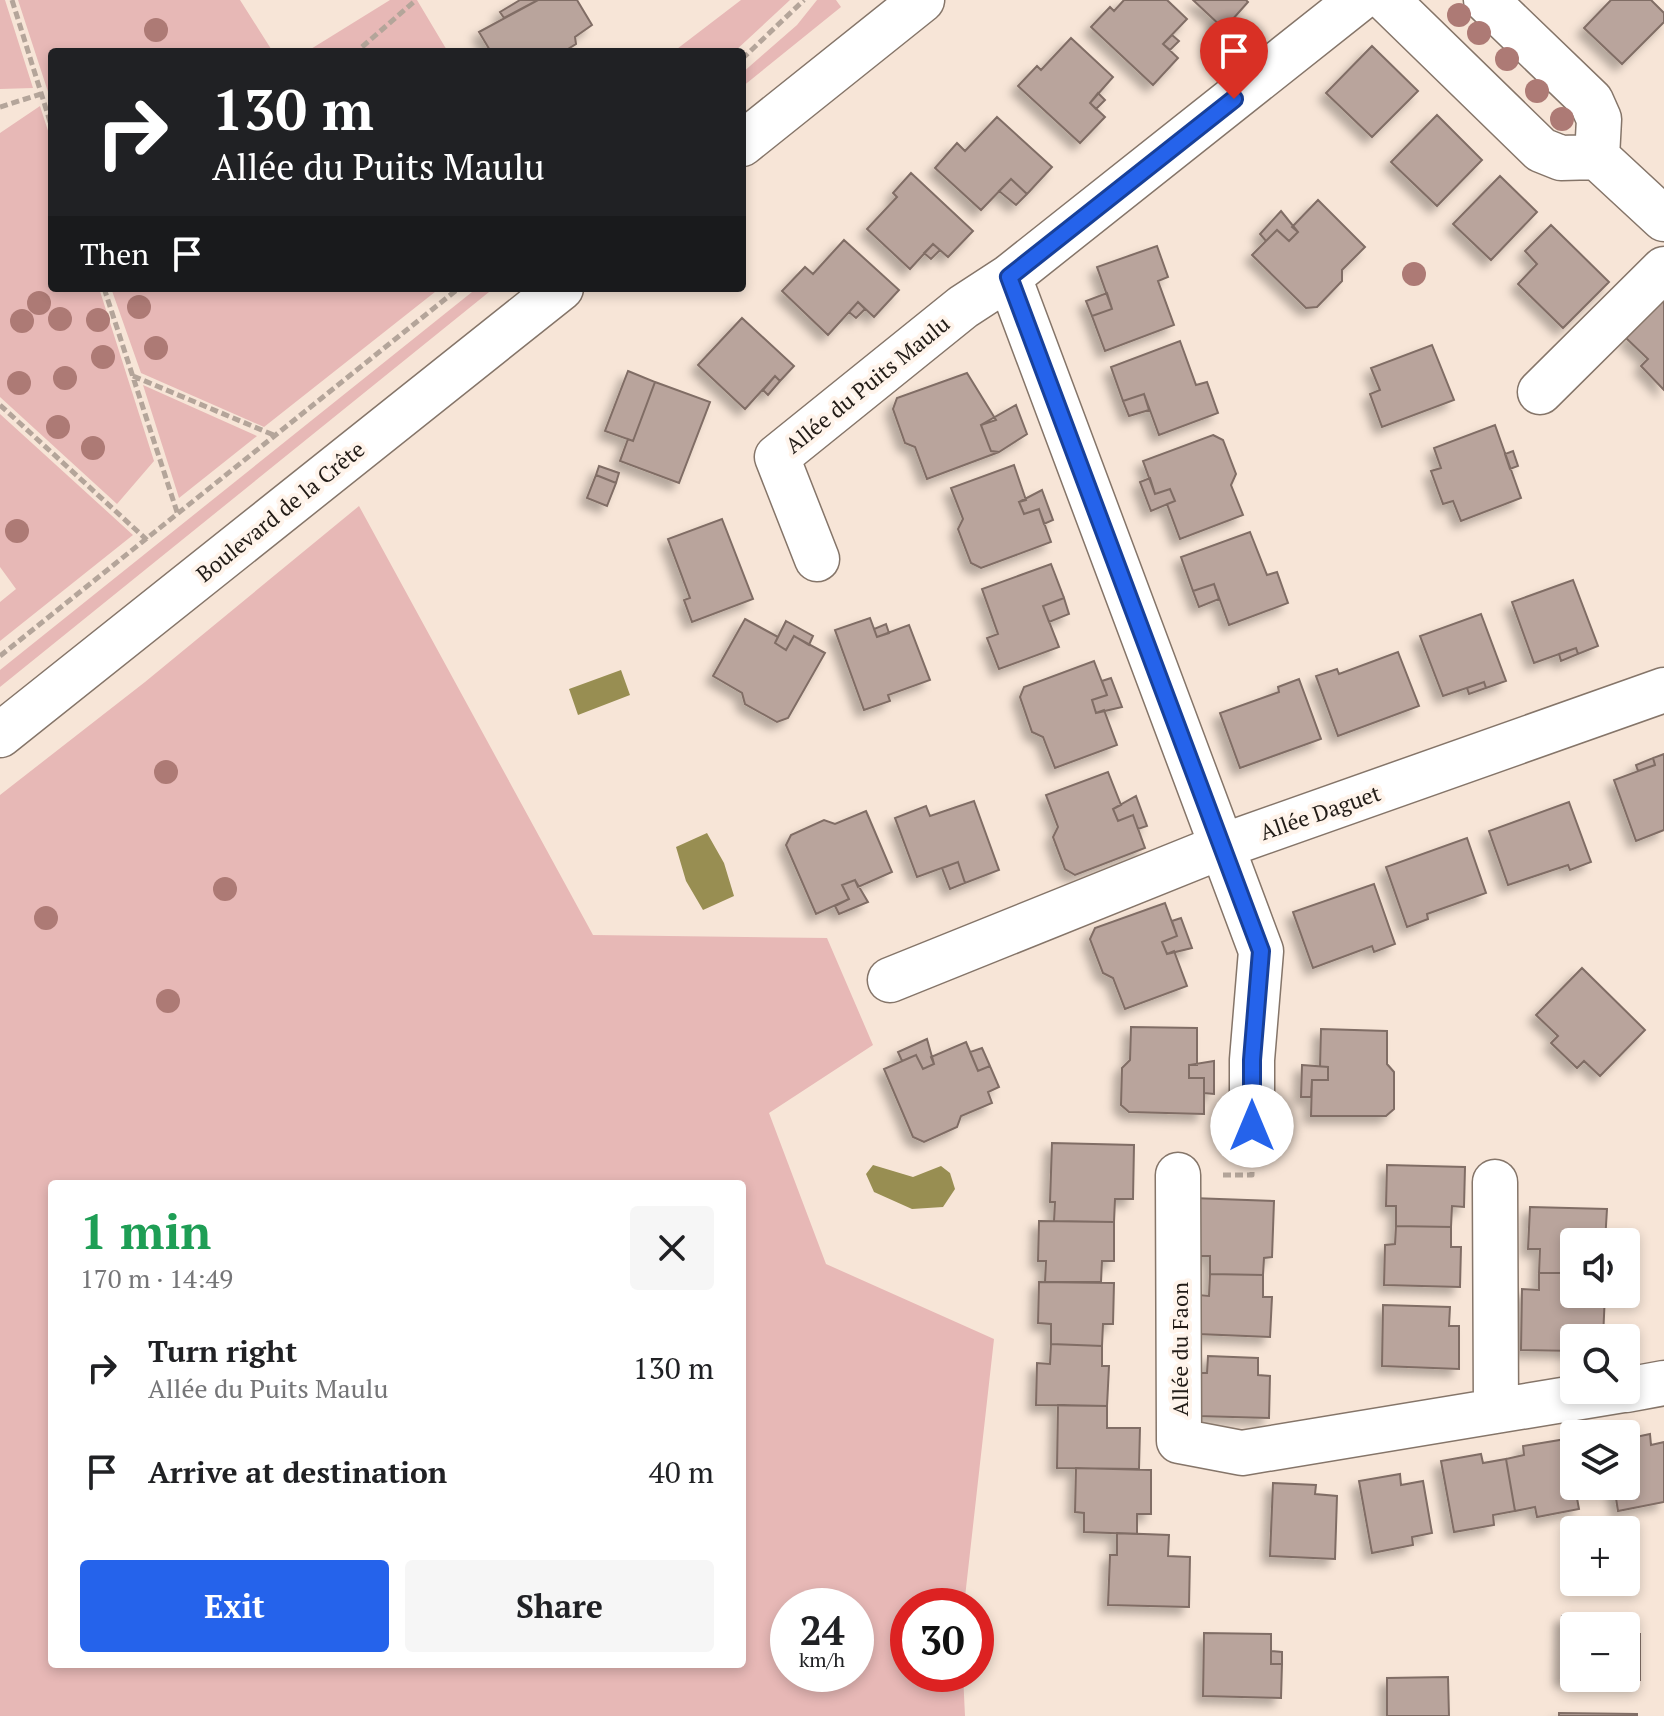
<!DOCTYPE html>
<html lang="en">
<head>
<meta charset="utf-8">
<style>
	body { margin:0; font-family:"PT Serif",serif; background:#f6f6f6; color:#202124; height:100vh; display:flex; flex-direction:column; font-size:30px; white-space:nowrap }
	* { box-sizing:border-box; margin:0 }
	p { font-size:26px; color:#757577 }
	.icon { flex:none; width:44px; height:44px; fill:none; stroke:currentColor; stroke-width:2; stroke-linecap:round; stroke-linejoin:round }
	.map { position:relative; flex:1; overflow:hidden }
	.details { position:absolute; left:48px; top:1180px; width:698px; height:488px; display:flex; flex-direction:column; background:#fff; border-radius:8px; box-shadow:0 4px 12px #0003 }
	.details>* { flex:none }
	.top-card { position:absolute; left:48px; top:48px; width:698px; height:244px; border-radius:8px; box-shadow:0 4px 12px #0003; background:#202124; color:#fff; overflow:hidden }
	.buttons { position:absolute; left:1560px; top:1228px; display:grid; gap:16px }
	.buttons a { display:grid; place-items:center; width:80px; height:80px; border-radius:8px; background:#fff; box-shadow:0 4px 12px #0003; font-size:40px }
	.speed { position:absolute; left:770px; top:1588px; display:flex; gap:16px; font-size:40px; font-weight:700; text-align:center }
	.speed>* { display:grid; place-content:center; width:104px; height:104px; border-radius:50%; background:#fff; box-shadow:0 4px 12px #0003; line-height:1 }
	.speed small { font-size:20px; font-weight:400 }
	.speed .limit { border:12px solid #d22; background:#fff; color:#111 }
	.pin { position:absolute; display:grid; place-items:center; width:68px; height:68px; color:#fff; margin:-82px -34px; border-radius:50% 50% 50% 0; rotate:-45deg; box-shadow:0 0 8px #0007 }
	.pin .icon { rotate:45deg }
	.me { position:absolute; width:88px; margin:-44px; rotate:0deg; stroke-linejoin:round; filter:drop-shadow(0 0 6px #0008) }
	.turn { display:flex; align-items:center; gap:28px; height:168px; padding:0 32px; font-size:36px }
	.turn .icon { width:104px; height:104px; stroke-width:2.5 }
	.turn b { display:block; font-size:56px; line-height:68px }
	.then { display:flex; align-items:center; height:76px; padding:0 32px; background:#0003; gap:16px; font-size:30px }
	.round { display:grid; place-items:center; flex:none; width:84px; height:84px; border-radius:8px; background:#f6f6f6 }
	.summary { display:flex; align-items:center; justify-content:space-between; height:136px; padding:0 32px }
	h1 { font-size:48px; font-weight:600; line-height:60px; color:#1e9e55 }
	.action { display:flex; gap:16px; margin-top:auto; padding:16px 32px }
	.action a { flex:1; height:92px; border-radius:8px; background:#2563eb; color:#fff; font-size:32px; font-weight:600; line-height:92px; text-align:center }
	.action a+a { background:#f6f6f6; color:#202124 }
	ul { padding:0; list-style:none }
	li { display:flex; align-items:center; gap:24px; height:104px; padding:0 32px }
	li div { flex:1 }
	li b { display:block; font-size:30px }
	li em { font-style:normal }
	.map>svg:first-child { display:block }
</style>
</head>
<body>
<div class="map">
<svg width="1664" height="1716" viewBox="0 0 1664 1716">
	<defs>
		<filter id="shadow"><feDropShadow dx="-7" dy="7" stdDeviation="4" flood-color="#0004"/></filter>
	</defs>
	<rect width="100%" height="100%" fill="#f7e5d7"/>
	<path fill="#e7b8b6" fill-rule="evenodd" d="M 0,0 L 5,0 L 33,88 L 0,89 Z
		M 18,0 L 240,0 L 273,52 L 52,52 L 52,104 Z
		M 390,0 L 417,0 L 448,52 L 306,52 Z
		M 741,0 L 790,0 L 734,52 L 673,52 Z
		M 817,0 L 836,0 L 841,7 L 742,87 L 742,73 L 797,25 Z
		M 40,106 L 52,143 L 52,288 L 99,288 L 154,461 L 117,504 L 0,397 L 0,133 Z
		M 111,288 L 440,288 L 264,427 L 141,373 Z
		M 477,288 L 494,288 L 0,687 L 0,670 Z
		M 143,385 L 257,436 L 179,498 Z
		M 0,414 L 133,535 L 0,641 L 0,602 L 16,589 L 0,567 Z
		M 359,506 L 593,935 L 827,938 L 873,1045 L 769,1113 L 826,1264 L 994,1339 L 964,1606 L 908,1606 L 908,1674 L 963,1674 L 965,1716 L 0,1716 L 0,795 L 145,682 ZM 52,1184 L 742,1184 L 742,1664 L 52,1664 ZM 788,1606 L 856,1606 L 856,1674 L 788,1674 Z"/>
	<path fill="#988e52" d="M 621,670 L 630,695 L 578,715 L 569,689 Z
		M 707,833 L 724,863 L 734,896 L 703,910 L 686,881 L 676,847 Z
		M 873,1165 L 913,1177 L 941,1166 L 950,1173 L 955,1189 L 943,1207 L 912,1209 L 874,1192 L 866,1174 Z"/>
	<path fill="#b9a49c" stroke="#806d65" stroke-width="2" fill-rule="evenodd" filter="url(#shadow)" d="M 520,0 L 538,0 L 504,18 L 500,12 Z
		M 538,0 L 577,0 L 592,25 L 575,37 L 576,44 L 563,52 L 491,52 L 479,32 Z
		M 1124,0 L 1167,0 L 1187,19 L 1163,44 L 1178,58 L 1153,85 L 1091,27 L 1110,7 L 1114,11 Z
		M 1193,0 L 1246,0 L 1248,2 L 1224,29 Z
		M 1611,0 L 1651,0 L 1664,13 L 1664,22 L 1622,64 L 1584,28 Z
		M 1172,35 L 1179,41 L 1170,50 L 1163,44 Z
		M 1071,38 L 1113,77 L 1090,103 L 1105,117 L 1080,143 L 1018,86 L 1037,66 L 1041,70 Z
		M 1372,46 L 1418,91 L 1372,137 L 1326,93 Z
		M 1098,93 L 1105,100 L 1096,109 L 1090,103 Z
		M 1437,115 L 1482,160 L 1437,206 L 1391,162 Z
		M 997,117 L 1052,167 L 1027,194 L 1011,179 L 981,210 L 935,168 L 957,143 L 965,151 Z
		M 911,173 L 973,231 L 948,257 L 933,244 L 910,269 L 867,229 L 897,197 L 893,193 Z
		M 1500,176 L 1537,212 L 1491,260 L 1453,224 Z
		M 1011,179 L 1027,194 L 1016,205 L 999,191 Z
		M 1318,200 L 1365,247 L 1342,270 L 1342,281 L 1317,307 L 1306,308 L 1252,255 L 1277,230 L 1289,241 L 1298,232 L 1292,227 Z
		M 1281,211 L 1298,232 L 1289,241 L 1277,230 L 1266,241 L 1260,234 Z
		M 1551,225 L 1609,282 L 1563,328 L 1518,284 L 1537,264 L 1525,251 Z
		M 844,240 L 899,290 L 874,317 L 858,302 L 828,335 L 782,291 L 805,267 L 813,274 Z
		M 933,244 L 940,250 L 931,259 L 924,253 Z
		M 1157,246 L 1168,277 L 1158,281 L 1174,325 L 1105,351 L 1092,316 L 1112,309 L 1097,267 Z
		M 1107,293 L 1112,309 L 1092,316 L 1086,301 Z
		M 1664,299 L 1664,390 L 1641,366 L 1648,359 L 1626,338 Z
		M 858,302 L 865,309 L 856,318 L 849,312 Z
		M 742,318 L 794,366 L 780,381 L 775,376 L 745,409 L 698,365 Z
		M 1180,341 L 1196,385 L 1207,382 L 1218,413 L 1159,435 L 1144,394 L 1123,401 L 1111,367 Z
		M 1432,345 L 1454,400 L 1382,427 L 1370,394 L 1380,390 L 1371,368 Z
		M 628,371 L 655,382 L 633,441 L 605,431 Z
		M 967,373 L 996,420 L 981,425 L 991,451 L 999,452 L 927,479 L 915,447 L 905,443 L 893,409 L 897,398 Z
		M 775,376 L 780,381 L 768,395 L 763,390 Z
		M 655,382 L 710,402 L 679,483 L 620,461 L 628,439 L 633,441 Z
		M 1144,394 L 1149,410 L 1129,416 L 1123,401 Z
		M 1016,405 L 1027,434 L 999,452 L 991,451 L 981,425 Z
		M 1495,425 L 1521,498 L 1461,521 L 1453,501 L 1443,504 L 1431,471 L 1441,468 L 1434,448 Z
		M 1213,435 L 1223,440 L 1236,474 L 1231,485 L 1243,515 L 1180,539 L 1167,504 L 1175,501 L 1170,489 L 1155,494 L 1143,461 Z
		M 1513,451 L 1518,466 L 1510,469 L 1505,454 Z
		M 1014,465 L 1026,500 L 1019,502 L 1024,514 L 1039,509 L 1051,542 L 981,568 L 971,563 L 958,529 L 963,519 L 951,488 Z
		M 599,466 L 619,473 L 616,483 L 596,475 Z
		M 596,475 L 616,483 L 607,506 L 587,498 Z
		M 1150,478 L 1155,494 L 1170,489 L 1175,501 L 1151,511 L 1140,482 Z
		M 1042,490 L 1053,520 L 1044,524 L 1039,509 L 1024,514 L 1019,502 Z
		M 722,519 L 753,599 L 692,622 L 684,600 L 690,598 L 668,539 Z
		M 1250,532 L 1267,575 L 1277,572 L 1288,603 L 1229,625 L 1214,584 L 1193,591 L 1181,557 Z
		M 1051,564 L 1064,598 L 1043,606 L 1059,647 L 999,669 L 987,638 L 998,634 L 982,589 Z
		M 1573,580 L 1598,646 L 1578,654 L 1576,648 L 1534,663 L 1512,602 Z
		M 1214,584 L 1219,599 L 1199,607 L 1193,591 Z
		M 1064,598 L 1069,614 L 1049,622 L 1043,606 Z
		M 1481,614 L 1506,681 L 1486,688 L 1484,682 L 1443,696 L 1420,636 Z
		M 870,618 L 877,637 L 909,625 L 930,680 L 888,695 L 890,701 L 864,710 L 835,630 Z
		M 745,619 L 778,637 L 775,643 L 786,650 L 794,636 L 825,653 L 788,718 L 777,722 L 745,704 L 742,693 L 713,676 Z
		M 786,621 L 813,636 L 809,645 L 794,636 L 786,650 L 775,643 Z
		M 886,624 L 889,633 L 877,637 L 874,629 Z
		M 1576,648 L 1578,654 L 1561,661 L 1559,654 Z
		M 1398,652 L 1419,706 L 1338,736 L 1316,676 L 1337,669 L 1339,674 Z
		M 1094,661 L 1107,695 L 1092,700 L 1096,713 L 1104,710 L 1117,745 L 1055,768 L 1043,737 L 1032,732 L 1020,697 L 1024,687 Z
		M 1111,678 L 1122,707 L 1096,713 L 1092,700 L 1107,695 L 1102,681 Z
		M 1299,679 L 1321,739 L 1240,768 L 1220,713 L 1279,692 L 1278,687 Z
		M 1484,682 L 1486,688 L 1469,694 L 1467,688 Z
		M 1664,754 L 1664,830 L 1636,841 L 1614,780 L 1655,765 L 1653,758 Z
		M 1653,758 L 1655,765 L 1638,771 L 1636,765 Z
		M 1108,772 L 1121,805 L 1113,809 L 1118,821 L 1133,815 L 1145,848 L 1075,875 L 1065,869 L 1053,837 L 1058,827 L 1046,795 Z
		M 1136,796 L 1147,826 L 1138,829 L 1133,815 L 1118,821 L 1113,809 Z
		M 974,801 L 999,870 L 965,883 L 958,862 L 917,877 L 895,818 L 926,806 L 930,816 Z
		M 1569,802 L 1591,862 L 1570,870 L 1568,865 L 1508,885 L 1489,831 Z
		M 866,811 L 892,872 L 858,887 L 855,880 L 842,885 L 849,899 L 816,914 L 786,845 L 791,835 L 824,820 L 835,824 Z
		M 1467,838 L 1486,893 L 1427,914 L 1428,919 L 1407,927 L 1386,867 Z
		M 958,862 L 965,883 L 950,889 L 942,868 Z
		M 855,880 L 868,902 L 839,914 L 835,906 L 849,899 L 842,885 Z
		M 1374,884 L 1395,944 L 1374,952 L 1372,946 L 1313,968 L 1293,912 Z
		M 1165,903 L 1177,936 L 1162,942 L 1167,954 L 1174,951 L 1187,986 L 1125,1009 L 1113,978 L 1103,973 L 1090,939 L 1095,928 Z
		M 1181,918 L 1192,948 L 1167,954 L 1162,942 L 1177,936 L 1172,921 Z
		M 1582,968 L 1645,1030 L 1600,1076 L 1584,1061 L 1577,1068 L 1551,1043 L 1558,1036 L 1536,1015 Z
		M 1131,1027 L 1197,1028 L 1197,1065 L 1189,1065 L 1189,1078 L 1204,1078 L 1204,1114 L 1129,1112 L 1121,1105 L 1122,1068 L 1130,1060 Z
		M 1321,1029 L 1387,1031 L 1387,1064 L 1394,1072 L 1394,1109 L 1386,1116 L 1311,1116 L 1312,1080 L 1328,1080 L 1328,1067 L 1320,1067 Z
		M 927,1039 L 934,1064 L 923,1069 L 916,1055 L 902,1061 L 898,1052 Z
		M 966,1042 L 978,1071 L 990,1066 L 999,1087 L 988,1092 L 992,1103 L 961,1116 L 957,1127 L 924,1142 L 913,1137 L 884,1069 L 916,1055 L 923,1069 L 934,1064 L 931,1057 Z
		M 982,1048 L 990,1066 L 978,1071 L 970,1052 Z
		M 1214,1061 L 1214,1094 L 1204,1093 L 1204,1078 L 1189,1078 L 1189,1065 Z
		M 1302,1065 L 1328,1067 L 1328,1080 L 1312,1080 L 1311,1097 L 1301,1097 Z
		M 1052,1143 L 1134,1145 L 1133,1199 L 1115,1199 L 1114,1222 L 1054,1221 L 1055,1202 L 1050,1202 Z
		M 1387,1165 L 1465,1167 L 1464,1207 L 1452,1206 L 1451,1227 L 1396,1226 L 1396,1206 L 1386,1206 Z
		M 1192,1198 L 1274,1201 L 1272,1257 L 1264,1258 L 1263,1275 L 1210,1274 L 1210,1256 L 1190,1256 Z
		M 1530,1207 L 1607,1209 L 1605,1242 L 1574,1242 L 1574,1273 L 1539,1273 L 1540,1249 L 1528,1249 Z
		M 1039,1221 L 1114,1222 L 1114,1261 L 1102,1261 L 1101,1282 L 1045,1282 L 1046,1261 L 1038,1261 Z
		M 1396,1226 L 1451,1227 L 1451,1247 L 1461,1247 L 1460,1287 L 1384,1285 L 1385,1245 L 1395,1244 Z
		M 1539,1273 L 1574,1273 L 1574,1294 L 1605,1294 L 1603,1338 L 1574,1338 L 1574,1351 L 1521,1350 L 1522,1289 L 1539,1290 Z
		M 1210,1274 L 1263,1275 L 1263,1297 L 1272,1297 L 1270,1337 L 1198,1334 L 1199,1295 L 1209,1296 Z
		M 1039,1282 L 1114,1283 L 1113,1324 L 1103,1324 L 1102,1346 L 1051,1344 L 1051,1324 L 1038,1323 Z
		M 1383,1305 L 1450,1307 L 1449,1326 L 1459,1326 L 1459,1369 L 1382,1366 Z
		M 1051,1344 L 1102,1346 L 1102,1366 L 1109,1366 L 1107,1406 L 1036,1405 L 1037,1363 L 1050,1364 Z
		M 1208,1356 L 1258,1358 L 1258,1375 L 1270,1376 L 1269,1418 L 1197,1416 L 1198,1373 L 1207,1373 Z
		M 1058,1405 L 1107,1406 L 1107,1428 L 1140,1428 L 1139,1469 L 1057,1468 Z
		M 1650,1434 L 1651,1445 L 1664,1442 L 1664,1502 L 1618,1511 L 1614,1486 L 1626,1486 L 1626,1439 Z
		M 1566,1439 L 1579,1509 L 1537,1517 L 1535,1507 L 1515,1511 L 1506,1459 L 1524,1455 L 1523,1446 Z
		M 1481,1454 L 1483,1463 L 1506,1459 L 1515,1511 L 1493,1515 L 1494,1525 L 1454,1532 L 1441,1461 Z
		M 1076,1468 L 1151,1470 L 1151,1514 L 1137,1514 L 1137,1534 L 1084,1532 L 1084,1513 L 1075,1512 Z
		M 1400,1474 L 1401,1485 L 1423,1481 L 1432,1533 L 1412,1537 L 1413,1545 L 1372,1553 L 1359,1481 Z
		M 1273,1483 L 1316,1485 L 1315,1494 L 1337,1496 L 1335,1559 L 1270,1556 Z
		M 1117,1533 L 1169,1535 L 1168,1556 L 1190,1557 L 1189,1607 L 1108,1605 L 1110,1555 L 1117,1555 Z
		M 1562,1616 L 1629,1616 L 1629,1646 L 1640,1647 L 1640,1680 L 1561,1679 ZM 1574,1626 L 1626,1626 L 1626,1678 L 1574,1678 Z
		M 1204,1633 L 1271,1634 L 1271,1664 L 1282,1664 L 1281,1698 L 1203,1696 Z
		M 1629,1634 L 1640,1634 L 1640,1647 L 1629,1646 Z
		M 1271,1651 L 1282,1652 L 1282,1664 L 1271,1664 Z
		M 1448,1677 L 1449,1716 L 1387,1716 L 1387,1678 Z
		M 1559,1713 L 1637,1714 L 1637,1716 L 1559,1716 Z"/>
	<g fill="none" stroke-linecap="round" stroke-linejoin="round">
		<g stroke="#857569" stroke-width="47">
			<path id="street" d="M 1387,0 L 1541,150 L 1561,158 L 1597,157 L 1599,119 L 1591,101 L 1486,0
				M 1597,157 L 1664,219
				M 1009,277 L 1261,951 L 1252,1060 L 1252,1126
				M 1540,392 L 1664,269
				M 817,559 L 777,457 L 963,307 L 1009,277 L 1358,0
				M 890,980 L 1223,846 L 1664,690
				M 1178,1175 L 1179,1441 L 1242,1453 L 1623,1390
				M 1495,1182 L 1496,1411
				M 1626,1390 L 1664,1383"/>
		</g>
		<g stroke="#857569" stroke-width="47">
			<path id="secondary" d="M 742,144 L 922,0
				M 0,735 L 561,288"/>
		</g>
		<path stroke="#b4a59a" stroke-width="5" stroke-dasharray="8 4" stroke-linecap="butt" d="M 12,0 L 52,128
			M 362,47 L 416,0
			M 742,59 L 804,0
			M 0,107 L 41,94
			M 104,288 L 178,515
			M 133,376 L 276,436
			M 0,405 L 147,540
			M 0,656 L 459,288
			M 1223,1175 L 1252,1175 L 1252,1171"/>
		<use href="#street" stroke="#fff" stroke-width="44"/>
		<use href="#secondary" stroke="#fff" stroke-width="44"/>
	</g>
	<g fill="#ad7a75">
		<circle cx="1459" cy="15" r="12"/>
		<circle cx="156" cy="30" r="12"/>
		<circle cx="1479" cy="33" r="12"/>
		<circle cx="1507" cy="59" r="12"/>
		<circle cx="1537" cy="91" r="12"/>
		<circle cx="1562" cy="119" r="12"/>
		<circle cx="1414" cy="274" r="12"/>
		<circle cx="39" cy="303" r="12"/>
		<circle cx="139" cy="307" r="12"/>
		<circle cx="60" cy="319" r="12"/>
		<circle cx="98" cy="320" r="12"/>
		<circle cx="22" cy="321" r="12"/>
		<circle cx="156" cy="348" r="12"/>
		<circle cx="103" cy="357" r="12"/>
		<circle cx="65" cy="378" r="12"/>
		<circle cx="19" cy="383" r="12"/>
		<circle cx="58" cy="427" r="12"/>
		<circle cx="93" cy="448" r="12"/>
		<circle cx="17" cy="531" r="12"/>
		<circle cx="166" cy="772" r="12"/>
		<circle cx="225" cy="889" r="12"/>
		<circle cx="46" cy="918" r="12"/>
		<circle cx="168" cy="1001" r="12"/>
	</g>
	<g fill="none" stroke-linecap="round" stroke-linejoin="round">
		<g stroke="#184099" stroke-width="20">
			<path id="route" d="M 1234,99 L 1009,277 L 1261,951 L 1252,1060 L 1252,1126"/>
		</g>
		<use href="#route" stroke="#2563eb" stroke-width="14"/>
	</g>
	<g text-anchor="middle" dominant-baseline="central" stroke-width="8" stroke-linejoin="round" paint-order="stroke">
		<g font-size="22" fill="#221c17" stroke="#fff4eb">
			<text transform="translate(867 384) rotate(-39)">Allée du Puits Maulu</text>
			<text transform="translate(280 511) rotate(-39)">Boulevard de la Crête</text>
			<text transform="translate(1320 812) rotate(-19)">Allée Daguet</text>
			<text transform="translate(1179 1349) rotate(-90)">Allée du Faon</text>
		</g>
	</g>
</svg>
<div class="buttons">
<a><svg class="icon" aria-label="sound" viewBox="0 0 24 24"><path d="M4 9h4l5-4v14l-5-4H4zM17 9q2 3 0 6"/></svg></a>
<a><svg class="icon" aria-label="search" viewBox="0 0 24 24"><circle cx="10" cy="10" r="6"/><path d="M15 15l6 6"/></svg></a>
<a><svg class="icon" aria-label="layers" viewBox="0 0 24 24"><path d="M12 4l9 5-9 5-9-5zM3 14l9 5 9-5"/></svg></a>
<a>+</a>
<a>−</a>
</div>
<div class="speed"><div>24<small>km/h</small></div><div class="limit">30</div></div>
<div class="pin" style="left:1234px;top:99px;background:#d93025"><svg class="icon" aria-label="arrive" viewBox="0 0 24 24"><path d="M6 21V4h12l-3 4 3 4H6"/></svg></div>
<svg class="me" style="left:1252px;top:1126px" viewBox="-20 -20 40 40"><circle r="19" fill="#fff"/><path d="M0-13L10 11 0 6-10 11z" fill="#2563eb"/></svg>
<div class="top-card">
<div class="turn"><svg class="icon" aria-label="right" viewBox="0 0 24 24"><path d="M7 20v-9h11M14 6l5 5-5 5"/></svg><div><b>130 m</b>Allée du Puits Maulu</div></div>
<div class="then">Then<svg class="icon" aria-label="arrive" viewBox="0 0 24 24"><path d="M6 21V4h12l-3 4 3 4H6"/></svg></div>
</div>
<section class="details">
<div class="summary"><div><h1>1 min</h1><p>170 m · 14:49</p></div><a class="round"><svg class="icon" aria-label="close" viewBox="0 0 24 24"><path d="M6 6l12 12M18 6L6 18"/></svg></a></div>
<ul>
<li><svg class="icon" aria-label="right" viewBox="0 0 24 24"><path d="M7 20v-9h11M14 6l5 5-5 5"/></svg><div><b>Turn right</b><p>Allée du Puits Maulu</p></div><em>130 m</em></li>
<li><svg class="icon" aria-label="arrive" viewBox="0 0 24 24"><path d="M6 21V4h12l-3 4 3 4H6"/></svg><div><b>Arrive at destination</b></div><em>40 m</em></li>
</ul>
<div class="action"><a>Exit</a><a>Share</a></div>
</section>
</div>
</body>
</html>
